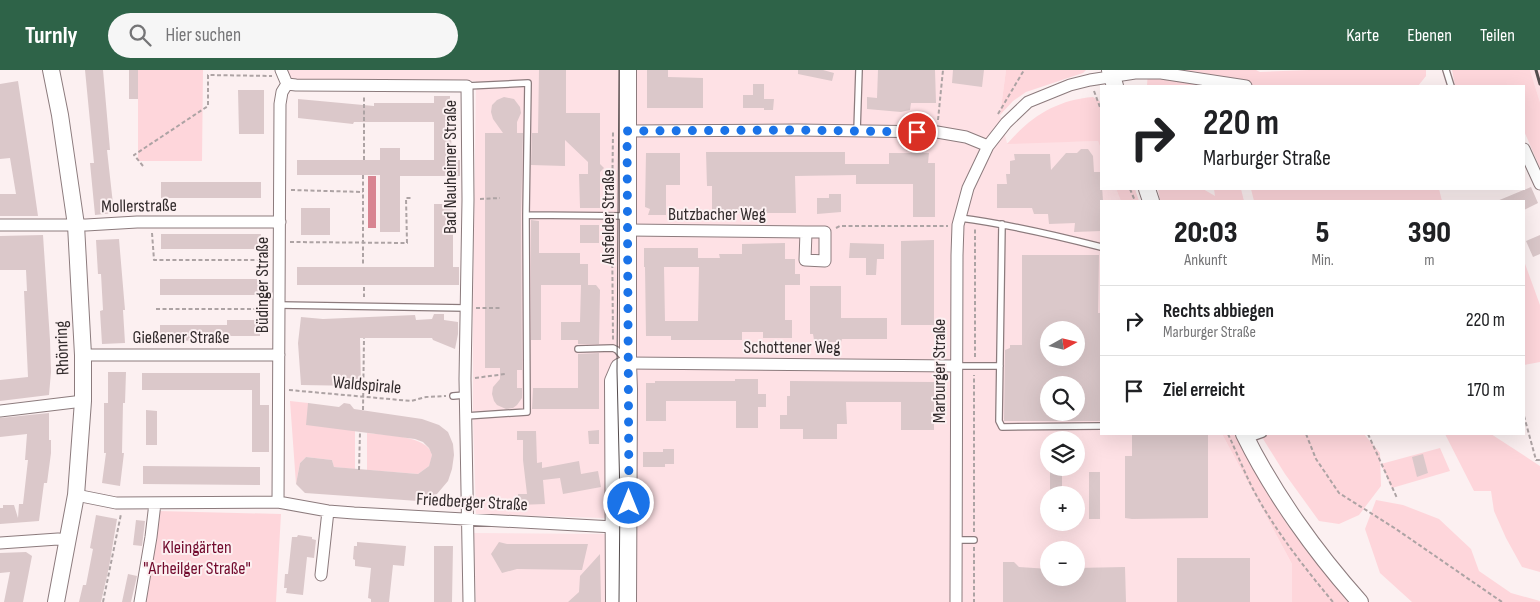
<!DOCTYPE html>
<html lang="de">
<head>
<meta charset="utf-8">
<style>
	body { margin:0; font-family:"Sofia Sans Condensed",sans-serif; background:#f6f6f6; color:#202124; height:100vh; display:flex; flex-direction:column; font-size:19px; white-space:nowrap }
	* { box-sizing:border-box; margin:0 }
	p { font-size:16px; color:#757577 }
	.icon { flex:none; width:28px; height:28px; fill:none; stroke:currentColor; stroke-width:2; stroke-linecap:round; stroke-linejoin:round }
	.map { position:relative; flex:1; overflow:hidden }
	.details { position:absolute; left:1100px; top:130px; width:425px; height:235px; display:flex; flex-direction:column; background:#fff; border-radius:0px; box-shadow:0 5px 20px #0002 }
	.details>* { flex:none }
	.hud { position:absolute; left:1100px; top:15px; width:425px; height:105px; border-radius:0px; box-shadow:0 5px 20px #0002; background:#fff; color:#202124; overflow:hidden }
	.needle { width:32px; rotate:82deg }
	.fabs { position:absolute; left:1040px; top:251px; display:grid; gap:10px }
	.fabs a { display:grid; place-items:center; width:45px; height:45px; border-radius:50%; background:#fff; box-shadow:0 5px 20px #0002; font-size:25px }
	.pin { position:absolute; display:grid; place-items:center; width:42px; height:42px; color:#fff; margin:-21px; border:2px solid #fff; border-radius:50%; box-shadow:0 1px 5px #0007 }
	.me { position:absolute; width:55px; margin:-28px; rotate:0deg; stroke-linejoin:round; filter:drop-shadow(0 0 4px #0008) }
	.turn { display:flex; align-items:center; gap:18px; height:105px; padding:0 20px; font-size:22px }
	.turn .icon { width:65px; height:65px; stroke-width:2.5 }
	.turn b { display:block; font-size:35px; line-height:42px }
	.eta { display:flex; justify-content:space-evenly; align-items:center; height:85px; text-align:center }
	.eta b { font-size:30px; font-weight:800; line-height:35px }
	ul { padding:0; list-style:none }
	li { display:flex; align-items:center; gap:15px; height:70px; padding:0 20px; border-top:1px solid #e0e0e0 }
	li div { flex:1 }
	li b { display:block; font-size:19px }
	li em { font-style:normal }
	header { display:flex; align-items:center; gap:30px; box-sizing:border-box; height:70px; padding:0 25px; background:#2e6348; color:#fff }
	header strong { font-size:24px }
	nav { display:flex; gap:28px; margin-inline-start:auto; font-size:18px }
	.search { width:350px; height:45px; background:#f6f6f6; display:flex; align-items:center; gap:12px; box-sizing:border-box; padding:0 18px; border-radius:28px; color:#757577; font-size:19px }
	.map>svg:first-child { display:block }
</style>
</head>
<body>
<header>
<strong>Turnly</strong>
<div class="search"><svg class="icon" aria-label="search" viewBox="0 0 24 24"><circle cx="10" cy="10" r="6"/><path d="M15 15l6 6"/></svg>Hier suchen</div>
<nav><a>Karte</a><a>Ebenen</a><a>Teilen</a></nav>
</header>
<div class="map">
<svg width="1540" height="532" viewBox="0 0 1540 532">
	<rect width="100%" height="100%" fill="#fcf0f1"/>
	<path fill="#fee1e5" fill-rule="evenodd" d="M 288,0 L 1006,0 L 1000,45 L 1007,73 L 1098,71 L 1101,80 L 1101,119 L 1116,119 L 1121,131 L 1101,131 L 1101,364 L 1222,364 L 1292,494 L 1292,532 L 637,532 L 636,449 L 476,444 L 473,348 L 473,238 L 476,11 L 288,9 ZM 1049,260 L 1076,260 L 1076,288 L 1049,288 ZM 1049,315 L 1076,315 L 1076,342 L 1049,342 ZM 1049,370 L 1076,370 L 1076,398 L 1049,398 ZM 1049,425 L 1076,425 L 1076,452 L 1049,452 ZM 1049,480 L 1076,480 L 1076,508 L 1049,508 Z
		M 1530,0 L 1540,0 L 1540,32 Z
		M 474,463 L 607,464 L 607,532 L 476,532 Z"/>
	<path fill="#fed6db" d="M 138,0 L 203,0 L 202,91 L 138,91 Z
		M 1006,0 L 1086,0 L 1083,3 L 1026,22 L 1013,31 L 1000,45 Z
		M 1148,0 L 1256,0 L 1260,2 L 1309,0 L 1426,0 L 1426,6 L 1418,16 L 1147,16 Z
		M 1452,0 L 1530,0 L 1540,32 L 1540,98 L 1524,61 L 1524,16 L 1455,16 Z
		M 1093,27 L 1101,32 L 1101,80 L 1098,71 L 1007,74 C 1031,46 1057,30 1093,27 Z
		M 1116,119 L 1135,119 L 1139,131 L 1121,131 Z
		M 1158,119 L 1203,119 L 1215,126 L 1214,119 L 1241,119 L 1244,131 L 1160,131 Z
		M 1251,119 L 1439,119 L 1442,131 L 1254,131 Z
		M 1524,191 L 1540,235 L 1540,292 L 1524,295 Z
		M 290,331 L 308,333 L 355,361 L 355,399 L 334,397 L 332,390 L 306,387 L 300,393 L 296,414 Z
		M 367,363 C 382,365 429,365 432,385 C 432,388 430,393 429,396 L 418,404 L 367,400 Z
		M 1222,364 L 1235,364 L 1288,456 L 1333,514 L 1349,532 L 1292,532 L 1292,494 Z
		M 1260,364 L 1364,364 L 1380,383 L 1381,416 L 1359,445 L 1339,454 L 1319,451 L 1285,404 Z
		M 1445,364 L 1491,364 L 1540,396 L 1540,502 L 1522,497 L 1506,468 L 1494,441 L 1491,421 L 1474,421 Z
		M 1440,378 L 1450,401 L 1392,418 L 1381,394 Z
		M 1376,430 L 1403,435 L 1439,449 L 1471,479 L 1479,501 L 1511,523 L 1540,531 L 1540,532 L 1412,532 L 1380,503 L 1365,459 Z
		M 158,441 L 281,444 L 276,532 L 144,532 Z"/>
	<path fill="#d88491" d="M 368,106 L 376,106 L 376,158 L 368,158 Z"/>
	<path fill="#dbc8ca" fill-rule="evenodd" d="M 85,0 L 103,0 L 110,80 L 107,80 L 114,143 L 95,145 L 90,93 L 94,93 Z
		M 129,0 L 138,0 L 138,29 L 129,29 Z
		M 539,0 L 566,0 L 566,43 L 600,43 L 600,94 L 604,98 L 600,102 L 600,138 L 580,138 L 579,104 L 588,104 L 588,92 L 565,70 L 565,96 L 531,95 L 532,63 L 538,63 Z
		M 647,0 L 668,0 L 668,7 L 703,8 L 703,38 L 647,38 Z
		M 798,0 L 823,0 L 834,3 L 832,11 L 798,4 Z
		M 878,0 L 935,0 L 936,33 L 911,33 L 910,40 L 901,42 L 867,39 L 867,27 L 877,28 Z
		M 953,0 L 984,0 L 982,17 L 952,13 Z
		M 18,11 L 30,90 L 38,146 L 0,146 L 0,124 L 16,124 L 10,88 L 0,89 L 0,14 Z
		M 753,14 L 764,14 L 764,29 L 774,29 L 773,40 L 764,40 L 764,38 L 743,38 L 743,25 L 753,25 Z
		M 238,20 L 264,20 L 264,64 L 239,64 Z
		M 434,26 L 450,26 L 450,36 L 452,36 L 451,90 L 460,90 L 460,106 L 400,106 L 400,162 L 380,162 L 380,105 L 297,105 L 297,90 L 380,90 L 380,78 L 400,78 L 400,90 L 434,90 L 434,52 L 354,52 L 353,54 L 298,48 L 298,29 L 374,36 L 374,33 L 434,33 Z
		M 504,27 L 514,29 L 520,37 L 521,43 L 517,52 L 517,63 L 523,63 L 521,145 L 522,300 L 517,300 L 517,318 L 522,318 L 522,328 L 517,335 L 513,338 L 506,339 L 497,335 L 494,331 L 492,324 L 493,317 L 500,309 L 500,298 L 485,298 L 485,63 L 503,63 L 493,49 L 491,42 L 492,35 L 497,30 Z
		M 1081,79 L 1088,79 L 1093,86 L 1094,102 L 1101,102 L 1103,131 L 1101,131 L 1101,161 L 1074,162 L 1075,153 L 1049,154 L 1048,144 L 1034,144 L 1032,138 L 997,138 L 997,114 L 1007,114 L 1006,104 L 1010,104 L 1010,91 L 1015,90 L 1014,84 L 1050,84 L 1051,100 L 1066,83 L 1077,83 Z
		M 706,82 L 845,82 L 845,94 L 889,94 L 889,83 L 929,83 L 928,93 L 935,93 L 935,147 L 913,147 L 913,114 L 856,114 L 856,105 L 795,106 L 796,143 L 712,143 L 712,116 L 707,116 Z
		M 646,83 L 680,83 L 680,115 L 666,115 L 666,145 L 648,145 L 650,139 L 645,137 Z
		M 161,112 L 261,112 L 261,128 L 161,128 Z
		M 1531,117 L 1538,133 L 1524,140 L 1524,131 L 1497,131 Z
		M 829,124 L 841,124 L 841,142 L 817,144 L 817,128 L 829,128 Z
		M 434,134 L 453,134 L 453,197 L 459,197 L 459,215 L 297,215 L 297,197 L 434,197 Z
		M 301,138 L 330,138 L 330,165 L 301,165 Z
		M 531,150 L 539,151 L 539,183 L 580,183 L 580,194 L 588,194 L 588,215 L 541,215 L 541,270 L 531,270 Z
		M 580,155 L 599,155 L 599,173 L 580,173 Z
		M 161,164 L 261,164 L 261,179 L 161,179 Z
		M 43,165 L 50,270 L 51,302 L 49,325 L 0,331 L 0,310 L 28,307 L 24,221 L 27,221 L 26,200 L 0,200 L 0,166 Z
		M 1540,165 L 1540,184 L 1533,187 L 1526,171 Z
		M 119,169 L 125,240 L 123,240 L 125,273 L 102,274 L 100,241 L 103,240 L 101,204 L 98,204 L 96,170 Z
		M 934,170 L 934,255 L 901,255 L 901,171 Z
		M 785,173 L 785,189 L 795,189 L 795,204 L 800,204 L 800,215 L 785,215 L 785,250 L 792,250 L 792,268 L 763,268 L 763,262 L 742,262 L 742,270 L 671,270 L 671,266 L 646,266 L 645,197 L 644,197 L 644,178 L 698,178 L 698,188 L 720,188 L 719,184 L 742,184 L 742,174 ZM 664,197 L 699,197 L 698,251 L 665,251 Z
		M 850,173 L 884,174 L 884,189 L 877,189 L 876,205 L 866,205 L 866,188 L 849,188 Z
		M 1022,185 L 1099,185 L 1098,243 L 1101,243 L 1101,351 L 1004,351 L 1005,280 L 1010,278 L 1010,275 L 1022,275 ZM 1049,260 L 1076,260 L 1076,288 L 1049,288 ZM 1049,315 L 1076,315 L 1076,342 L 1049,342 Z
		M 160,209 L 260,209 L 260,225 L 160,225 Z
		M 581,215 L 596,215 L 600,220 L 599,274 L 578,274 L 578,270 L 561,270 L 561,252 L 580,252 Z
		M 810,216 L 841,216 L 841,248 L 887,248 L 887,269 L 842,269 L 841,272 L 817,272 L 814,270 L 813,264 L 810,264 Z
		M 434,244 L 444,244 L 444,250 L 458,252 L 458,264 L 455,279 L 433,270 L 432,268 L 360,268 L 361,316 L 301,315 L 298,273 L 301,247 L 323,249 L 415,245 L 416,250 L 432,249 Z
		M 227,250 L 260,250 L 260,266 L 227,266 L 227,270 L 160,271 L 160,255 L 227,255 Z
		M 599,283 L 599,339 L 532,339 L 533,318 L 578,318 L 578,284 Z
		M 108,302 L 126,302 L 125,333 L 123,333 L 122,383 L 124,383 L 120,416 L 102,413 L 106,383 L 104,383 L 104,333 L 108,333 Z
		M 142,303 L 260,303 L 260,335 L 269,335 L 269,382 L 252,382 L 252,320 L 142,320 Z
		M 735,309 L 758,309 L 758,324 L 766,324 L 766,337 L 758,337 L 758,358 L 736,358 L 736,331 L 666,331 L 666,351 L 646,351 L 646,313 L 655,313 L 655,311 L 735,311 Z
		M 790,311 L 934,312 L 934,360 L 901,360 L 901,332 L 846,332 L 847,354 L 837,354 L 837,369 L 803,369 L 803,359 L 780,359 L 780,345 L 787,345 L 787,326 L 790,326 Z
		M 308,333 L 339,337 L 344,333 L 350,334 L 354,339 L 422,349 L 439,355 L 448,362 L 453,374 L 454,385 L 452,399 L 448,411 L 437,424 L 418,431 L 305,423 L 296,414 L 300,393 L 306,387 L 332,390 L 334,397 L 418,404 L 429,396 L 432,385 L 429,378 L 423,372 L 415,369 L 306,355 Z
		M 146,340 L 157,341 L 157,375 L 146,375 Z
		M 49,343 L 49,370 L 51,370 L 51,383 L 47,413 L 44,413 L 39,451 L 0,454 L 0,438 L 3,438 L 3,435 L 14,435 L 18,448 L 19,434 L 23,434 L 28,390 L 25,390 L 27,364 L 0,367 L 0,348 Z
		M 599,360 L 599,374 L 589,374 L 588,361 Z
		M 517,361 L 536,361 L 537,393 L 542,392 L 542,398 L 579,391 L 581,404 L 598,401 L 601,417 L 563,424 L 560,408 L 543,410 L 545,434 L 518,435 L 518,424 L 527,424 L 523,390 L 523,370 L 517,370 Z
		M 1132,365 L 1208,365 L 1208,448 L 1132,449 L 1125,448 L 1125,386 L 1132,386 Z
		M 663,379 L 674,379 L 674,394 L 665,394 L 665,397 L 643,397 L 643,382 L 663,382 Z
		M 1423,384 L 1428,403 L 1417,407 L 1412,387 Z
		M 143,396 L 260,397 L 260,415 L 143,414 Z
		M 1050,398 L 1062,398 L 1062,425 L 1050,425 Z
		M 1089,402 L 1100,402 L 1100,449 L 1089,449 Z
		M 96,445 L 117,449 L 109,497 L 101,532 L 79,532 L 83,515 L 86,515 L 93,479 L 90,478 Z
		M 136,450 L 145,451 L 142,476 L 133,475 Z
		M 298,465 L 312,467 L 312,469 L 316,470 L 314,488 L 307,487 L 303,525 L 286,523 L 287,518 L 284,518 L 285,504 L 288,504 L 292,467 L 297,467 Z
		M 357,472 L 406,476 L 404,496 L 393,495 L 389,532 L 371,532 L 371,529 L 368,528 L 371,498 L 355,496 L 355,490 L 353,489 L 354,476 L 357,476 Z
		M 499,472 L 507,474 L 588,474 L 582,500 L 517,499 L 502,503 L 491,484 Z
		M 434,476 L 453,476 L 452,532 L 434,532 Z
		M 26,482 L 32,486 L 23,532 L 4,532 L 10,502 L 0,503 L 0,483 Z
		M 600,484 L 601,532 L 568,532 L 579,522 L 580,506 Z
		M 1177,488 L 1250,488 L 1250,532 L 1177,532 Z
		M 1003,492 L 1014,492 L 1019,497 L 1049,499 L 1049,508 L 1076,508 L 1076,498 L 1125,497 L 1126,532 L 1003,532 Z
		M 128,504 L 137,506 L 131,532 L 122,532 Z"/>
	<g fill="none" stroke-linecap="round" stroke-linejoin="round">
		<g stroke="#8c7b7d" stroke-width="8">
			<path id="lane" d="M 1446,0 L 1451,16
				M 857,61 L 859,0
				M 526,145 L 626,146
				M 960,148 C 1008,154 1054,165 1101,177
				M 1002,154 L 999,351 L 1002,357 L 1101,356
				M 279,235 L 466,238
				M 578,279 L 613,278 L 617,280 L 624,288
				M 957,296 L 1000,296
				M 453,326 L 465,325
				M 466,346 L 527,342 L 526,145 L 528,13 L 467,16
				M 1249,369 L 1263,364
				M 957,470 L 974,470"/>
		</g>
		<g stroke="#8c7b7d" stroke-width="13">
			<path id="street" d="M 287,14 L 296,15 L 467,16 L 468,130 L 465,309 L 469,532
				M 627,61 L 798,60 L 937,62 L 966,67 L 988,76
				M 1524,79 L 1540,114
				M 0,155 L 86,155 L 137,152 L 280,152
				M 628,160 L 806,162
				M 806,162 L 825,162 L 825,191 L 805,190 Z
				M 83,285 L 279,285
				M 628,293 L 957,296
				M 0,341 L 83,331
				M 76,425 L 116,433 L 278,432 L 328,441 L 354,443 L 614,457
				M 278,432 L 280,34 L 282,22 L 287,14 L 281,0
				M 0,473 L 58,469 L 68,470
				M 321,505 L 328,441
				M 140,532 L 151,467 L 155,433
				M 956,532 L 957,185 L 958,155 L 968,118 L 988,76 L 1006,53 L 1028,32 L 1070,15 L 1090,10 L 1135,3 L 1161,3 L 1246,16"/>
		</g>
		<g stroke="#8c7b7d" stroke-width="18">
			<path id="secondary" d="M 51,0 L 60,45 L 76,155 L 83,285 L 83,331 L 76,425 L 56,532
				M 1110,0 L 1115,16
				M 1147,119 L 1151,131
				M 628,293 L 629,319 L 628,532
				M 1244,364 C 1273,423 1316,483 1360,532
				M 614,532 L 613,311 L 619,297 L 628,293 L 628,0"/>
		</g>
		<path stroke="#ada3a4" stroke-width="2" stroke-dasharray="4 2.5" stroke-linecap="butt" d="M 1094,21 L 1101,40
			M 998,44 L 1024,0
			M 938,50 L 943,0
			M 364,90 L 364,27
			M 143,96 L 134,85 L 208,36 L 208,5 L 272,6
			M 363,105 L 363,194
			M 1130,119 L 1135,131
			M 291,120 L 363,122
			M 480,129 L 500,128
			M 612,138 L 613,62
			M 612,155 L 613,270
			M 836,158 L 840,156 L 948,156
			M 152,163 L 154,190 L 269,190
			M 290,172 L 407,173 L 406,128 L 413,128
			M 364,217 L 364,227
			M 476,238 L 500,238
			M 156,239 L 267,239
			M 975,287 L 975,157
			M 475,308 L 505,304
			M 289,320 L 411,331 L 426,327 L 446,326
			M 363,340 L 364,268
			M 1524,346 L 1536,390 L 1540,390
			M 1228,364 C 1237,383 1245,404 1255,423 C 1277,463 1304,497 1333,532
			M 1306,364 L 1316,389 L 1339,423 L 1396,459 L 1502,532
			M 1368,364 L 1397,428
			M 359,400 L 360,362
			M 974,462 L 974,305
			M 974,477 L 974,532
			M 103,532 L 121,444"/>
		<use href="#lane" stroke="#fff" stroke-width="5.5"/>
		<use href="#street" stroke="#fff" stroke-width="11"/>
		<use href="#secondary" stroke="#fff" stroke-width="16"/>
		<path stroke="#544c4d" stroke-width="1" d="M 619,0 L 617,301 L 620,427 L 619,532"/>
		<path stroke="#544c4d" stroke-width="3" d="M 1536,0 L 1540,14"/>
	</g>
	<g fill="none" stroke-linecap="round" stroke-linejoin="round">
		<path stroke="#1a73e8" stroke-width="9" stroke-dasharray="0 16.2" d="M 629,433 L 627,61 L 798,60 L 917,62"/>
	</g>
	<g text-anchor="middle" dominant-baseline="central" stroke-width="4" stroke-linejoin="round" paint-order="stroke">
		<g font-size="18" fill="#322b2c" stroke="#fcf0f1">
			<text transform="translate(450 97) rotate(-90)">Bad Nauheimer Straße</text>
			<text transform="translate(139 136) rotate(-1)">Mollerstraße</text>
			<text x="717" y="144">Butzbacher Weg</text>
			<text transform="translate(608 147) rotate(-90)">Alsfelder Straße</text>
			<text transform="translate(262 215) rotate(-90)">Büdinger Straße</text>
			<text x="181" y="267">Gießener Straße</text>
			<text x="792" y="277">Schottener Weg</text>
			<text transform="translate(62 278) rotate(-92)">Rhönring</text>
			<text transform="translate(939 301) rotate(-90)">Marburger Straße</text>
			<text transform="translate(367 315) rotate(5)">Waldspirale</text>
			<text transform="translate(472 432) rotate(3)">Friedberger Straße</text>
		</g>
		<g font-size="18" fill="#71092c" stroke="#fcf0f1">
			<text x="197" y="477">Kleingärten<tspan x="197" dy="21">"Arheilger Straße"</tspan></text>
		</g>
	</g>
</svg>
<div class="fabs">
<a><svg class="needle" viewBox="-14 -14 28 28"><path d="M0-13l5 13h-10z" fill="#e53935"/><path d="M0 13l5-13h-10z" fill="#757577"/></svg></a>
<a><svg class="icon" aria-label="search" viewBox="0 0 24 24"><circle cx="10" cy="10" r="6"/><path d="M15 15l6 6"/></svg></a>
<a><svg class="icon" aria-label="layers" viewBox="0 0 24 24"><path d="M12 4l9 5-9 5-9-5zM3 14l9 5 9-5"/></svg></a>
<a>+</a>
<a>−</a>
</div>
<div class="pin" style="left:917px;top:62px;background:#d93025"><svg class="icon" aria-label="arrive" viewBox="0 0 24 24"><path d="M6 21V4h12l-3 4 3 4H6"/></svg></div>
<svg class="me" style="left:629px;top:433px" viewBox="-20 -20 40 40"><circle r="17" fill="#1a73e8" stroke="#fff" stroke-width="3"/><path d="M0-11L8 9 0 5-8 9z" fill="#fff"/></svg>
<div class="hud">
<div class="turn"><svg class="icon" aria-label="right" viewBox="0 0 24 24"><path d="M7 20v-9h11M14 6l5 5-5 5"/></svg><div><b>220 m</b>Marburger Straße</div></div>
</div>
<section class="details">
<div class="eta">
<div><b>20:03</b><p>Ankunft</p></div>
<div><b>5</b><p>Min.</p></div>
<div><b>390</b><p>m</p></div>
</div>
<ul>
<li><svg class="icon" aria-label="right" viewBox="0 0 24 24"><path d="M7 20v-9h11M14 6l5 5-5 5"/></svg><div><b>Rechts abbiegen</b><p>Marburger Straße</p></div><em>220 m</em></li>
<li><svg class="icon" aria-label="arrive" viewBox="0 0 24 24"><path d="M6 21V4h12l-3 4 3 4H6"/></svg><div><b>Ziel erreicht</b></div><em>170 m</em></li>
</ul>
</section>
</div>
</body>
</html>
